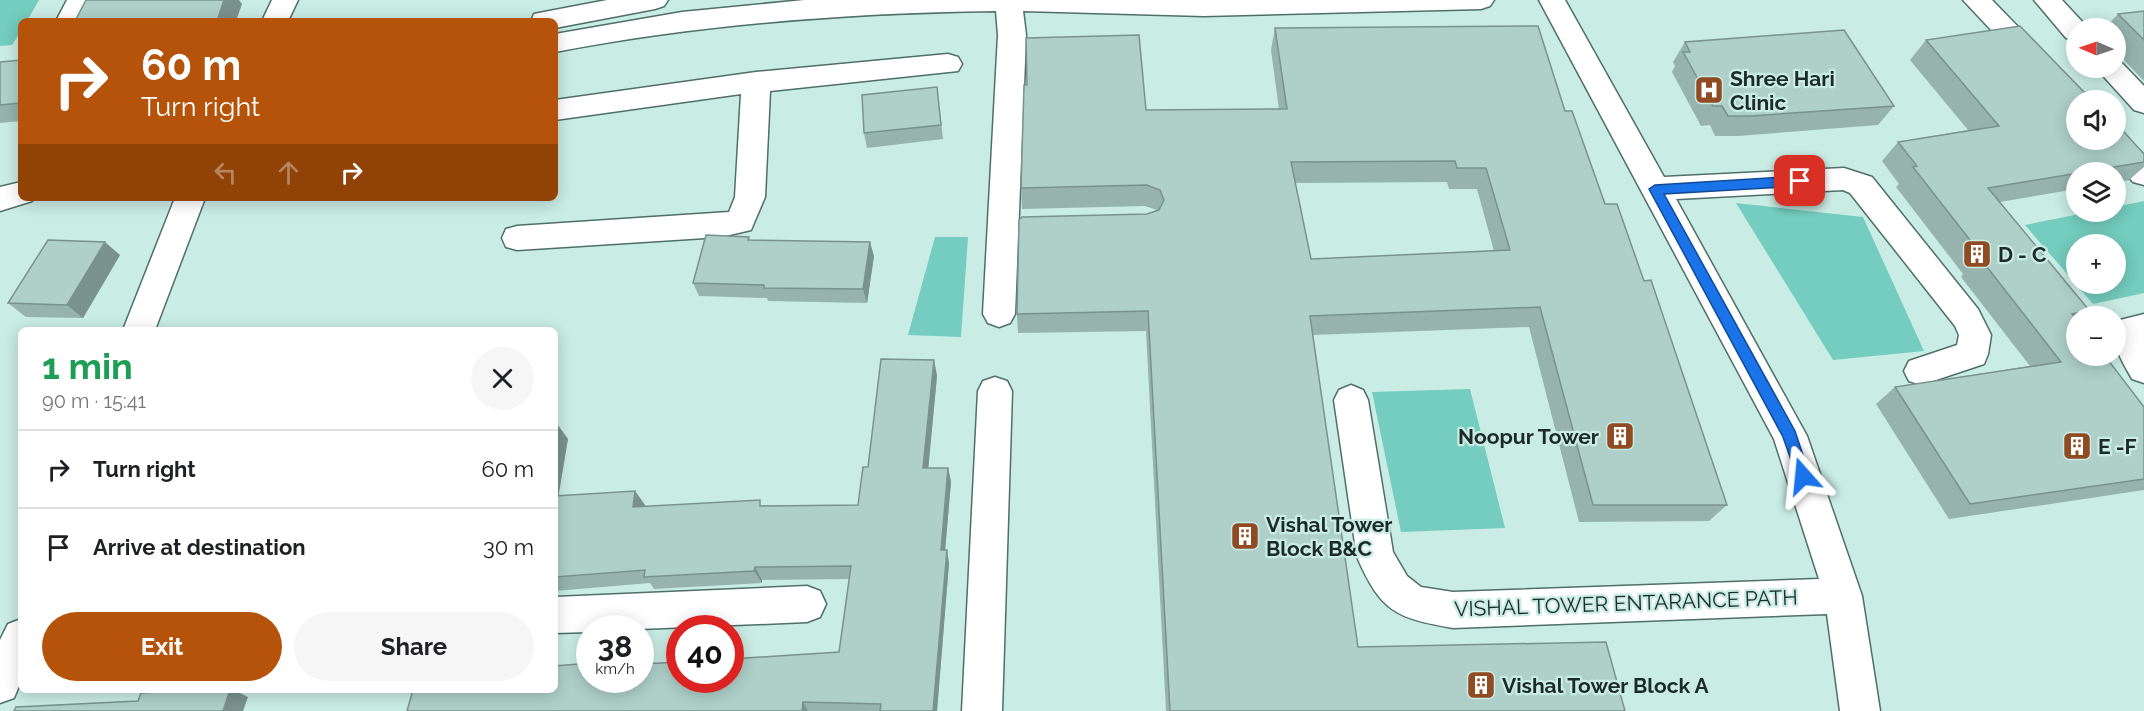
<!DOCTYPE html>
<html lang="en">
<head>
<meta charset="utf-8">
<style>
	body { margin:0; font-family:Raleway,sans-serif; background:#f6f6f6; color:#202124; height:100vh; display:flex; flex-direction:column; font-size:22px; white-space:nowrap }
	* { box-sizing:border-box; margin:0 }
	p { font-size:20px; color:#757577 }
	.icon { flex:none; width:33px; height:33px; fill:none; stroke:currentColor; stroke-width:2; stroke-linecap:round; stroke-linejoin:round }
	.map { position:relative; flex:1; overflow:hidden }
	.side { position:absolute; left:18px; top:327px; width:540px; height:366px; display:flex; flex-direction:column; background:#fff; border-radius:9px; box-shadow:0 3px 15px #0003 }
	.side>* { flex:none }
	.banner { position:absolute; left:18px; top:18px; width:540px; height:183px; border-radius:9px; box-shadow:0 3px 15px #0003; background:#b45309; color:#fff; overflow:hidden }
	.needle { width:39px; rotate:272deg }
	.tools { position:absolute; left:2066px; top:18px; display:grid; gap:12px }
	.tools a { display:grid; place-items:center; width:60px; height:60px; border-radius:50%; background:#fff; box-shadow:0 3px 15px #0003; font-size:30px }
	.speed { position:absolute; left:576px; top:615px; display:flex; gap:12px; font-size:30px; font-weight:700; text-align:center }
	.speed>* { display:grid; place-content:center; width:78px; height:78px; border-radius:50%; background:#fff; box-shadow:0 3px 15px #0003; line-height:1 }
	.speed small { font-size:15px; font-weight:400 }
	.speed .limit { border:9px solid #d22; background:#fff; color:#111 }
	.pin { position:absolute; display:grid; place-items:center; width:51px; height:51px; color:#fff; margin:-26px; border-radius:12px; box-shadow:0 3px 9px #0006 }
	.me { position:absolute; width:66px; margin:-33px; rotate:342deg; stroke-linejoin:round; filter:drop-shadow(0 0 4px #0008) }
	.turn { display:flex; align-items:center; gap:21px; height:126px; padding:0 24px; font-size:27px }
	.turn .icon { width:78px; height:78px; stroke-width:2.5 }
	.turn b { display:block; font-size:42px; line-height:51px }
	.lanes { display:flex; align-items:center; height:57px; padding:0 24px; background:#0003; justify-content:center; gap:30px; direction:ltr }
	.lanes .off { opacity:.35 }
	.round { display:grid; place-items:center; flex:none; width:63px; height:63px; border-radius:32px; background:#f6f6f6 }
	.head { display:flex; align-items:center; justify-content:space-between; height:102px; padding:0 24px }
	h1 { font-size:36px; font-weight:700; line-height:45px; color:#1e9e55 }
	.primary-button { display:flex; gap:12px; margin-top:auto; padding:12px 24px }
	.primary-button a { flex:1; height:69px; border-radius:36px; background:#b45309; color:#fff; font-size:24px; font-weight:700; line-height:69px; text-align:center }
	.primary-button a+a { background:#f6f6f6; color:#202124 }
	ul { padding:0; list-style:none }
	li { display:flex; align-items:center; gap:18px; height:78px; padding:0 24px; border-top:2px solid #e0e0e0 }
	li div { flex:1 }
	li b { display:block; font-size:22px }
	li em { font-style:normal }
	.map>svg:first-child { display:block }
</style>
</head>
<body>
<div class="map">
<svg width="2144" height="711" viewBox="0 0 2144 711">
	<rect width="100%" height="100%" fill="#c9ece4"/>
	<path fill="#74cdbe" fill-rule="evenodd" d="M 0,0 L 39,0 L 27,21 L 21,21 L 21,31 L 12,45 L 0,46 Z
		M 2144,201 L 2144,293 L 2093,304 L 2025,225 L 2090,212 L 2115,212 L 2115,207 ZM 2076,244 L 2115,244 L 2115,284 L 2076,284 Z
		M 1736,203 L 1863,217 L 1924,351 L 1833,360 Z
		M 935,237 L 968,237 L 961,337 L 908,335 Z
		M 1470,389 L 1505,528 L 1401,532 L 1372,392 Z"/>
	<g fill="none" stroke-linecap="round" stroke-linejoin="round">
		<g stroke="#4f6f69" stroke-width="3">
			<path id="minor" d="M 67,0 L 93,0 L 82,21 L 56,21 Z
				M 272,0 L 298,0 L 288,21 L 262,21 Z
				M 607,0 L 668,0 L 664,6 L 655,9 L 555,28 L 555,21 L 531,21 L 534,14 L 544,12 Z
				M 804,0 L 1494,0 L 1490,6 L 1481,9 L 1204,16 L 1023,11 L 1026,35 L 1015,314 L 1010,323 L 999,327 L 988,323 L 983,314 L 998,35 L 996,11 C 848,13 701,24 555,52 L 555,34 L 682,12 Z
				M 1539,0 L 1565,0 L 1664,177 L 1844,168 L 1872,177 L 1978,309 L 1991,335 L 1988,354 L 1984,364 L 1921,385 L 1909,381 L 1904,371 L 1909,361 L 1957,345 L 1959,335 L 1955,326 L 1850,193 L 1843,190 L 1676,199 L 1807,436 L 1862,596 L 1880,711 L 1840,711 L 1827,614 L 1453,628 C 1396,618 1381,612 1357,557 L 1334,400 L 1339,390 L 1351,385 L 1363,390 L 1368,400 L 1393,552 L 1407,576 L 1421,587 L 1453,592 L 1819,579 L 1774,439 Z
				M 1963,0 L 1992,0 L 2089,100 L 2076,100 L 2076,113 L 2066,110 Z
				M 2034,0 L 2062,0 L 2088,28 L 2076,28 L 2076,40 L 2066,38 Z
				M 948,54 L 958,57 L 962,64 L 958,71 L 770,91 L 765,197 L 751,230 L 721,237 L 517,250 L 506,247 L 502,238 L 506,229 L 517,226 L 729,212 L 735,197 L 741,94 L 555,120 L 555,100 L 756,72 Z
				M 2115,60 L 2120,61 L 2144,86 L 2144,113 L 2134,110 L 2096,68 L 2115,68 Z
				M 2115,130 L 2121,132 L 2144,155 L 2144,185 L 2133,182 L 2096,140 L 2115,140 Z
				M 21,182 L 21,198 L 33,198 L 32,201 L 0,211 L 0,187 Z
				M 175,198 L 205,198 L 155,330 L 123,330 Z
				M 2144,314 L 2144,383 L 2132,379 C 2121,359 2109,344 2120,320 Z
				M 995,377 L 1007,381 L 1012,391 L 1002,711 L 962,711 L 978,391 L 983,381 Z
				M 807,586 L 820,591 L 826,604 L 820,617 L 807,622 L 640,629 L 590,628 L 590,632 L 555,633 L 555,597 Z
				M 21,619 L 21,681 L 14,698 L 0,703 L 0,640 L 8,624 Z"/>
		</g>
		<use href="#minor" fill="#fff" fill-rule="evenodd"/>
	</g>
	<path fill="#96b3ad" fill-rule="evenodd" d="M 2144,11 L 2144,81 L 2115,51 L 2115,28 L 2105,28 L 2118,14 Z
		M 1275,28 L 1565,111 L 1605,204 L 1727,505 L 1709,521 L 1579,522 L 1529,327 L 1313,335 L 1358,647 L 1625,711 L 1166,711 L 1146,331 L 1018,333 L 1017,314 L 1147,214 L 1157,210 L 1145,206 L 1022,209 L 1021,188 L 1279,109 L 1271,50 ZM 1447,182 L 1449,189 L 1477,189 L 1494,251 L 1311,259 L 1295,183 Z
		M 1926,40 L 2076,100 L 2144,154 L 2144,167 L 2129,180 L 2115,183 L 2115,172 L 2076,172 L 2076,189 L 2000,202 L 2089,310 L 2081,316 L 2076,316 L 2076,356 L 2144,407 L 2144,490 L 1949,519 L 1876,404 L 1895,387 L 2030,366 L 1961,277 L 1963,274 L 1896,187 L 1899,184 L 1882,161 L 1898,142 L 1968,130 L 1910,60 Z
		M 1685,42 L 1894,106 L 1878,125 L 1738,136 L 1715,136 L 1710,125 L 1701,126 L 1672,72 L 1675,66 L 1673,62 Z
		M 21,60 L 21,121 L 0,123 L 0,62 Z
		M 937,87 L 943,139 L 867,148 L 864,133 Z
		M 749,237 L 750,240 L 874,256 L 867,303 L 768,301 L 767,298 L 699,296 L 693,283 Z
		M 120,255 L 83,318 L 26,317 L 8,303 Z
		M 934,360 L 937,376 L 928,468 L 948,468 L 951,482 L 945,550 L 949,563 L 937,711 L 407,711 L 590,680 L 839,652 L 849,579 L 762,580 L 762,583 L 654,589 L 650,583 L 555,591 L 555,424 L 557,424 L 568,439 L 558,496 L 635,491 L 645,505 L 645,506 L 858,505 L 868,467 Z"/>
	<path fill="#7a928d" d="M 224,0 L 239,0 L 242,4 L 236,21 L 217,21 Z
		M 105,242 L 120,255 L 83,318 L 67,305 Z
		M 870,242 L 874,256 L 867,303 L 863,289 Z
		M 2089,310 L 2081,316 L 2076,316 L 2076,321 L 2072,314 Z
		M 934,360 L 937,376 L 927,482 L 923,468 Z
		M 557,424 L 568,439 L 556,511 L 555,510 L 555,437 Z
		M 948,468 L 951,482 L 944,563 L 941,550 Z
		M 635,491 L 645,505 L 643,520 L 633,507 Z
		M 947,550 L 949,563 L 937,711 L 933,711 Z
		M 755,567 L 762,580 L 762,583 L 754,571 Z
		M 230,690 L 234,690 L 248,697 L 243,711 L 223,711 Z
		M 803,702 L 808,711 L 802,711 Z"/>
	<path fill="#aed0c9" stroke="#7a928d" stroke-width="1.5" fill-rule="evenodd" d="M 86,0 L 224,0 L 217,21 L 75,21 Z
		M 2144,11 L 2144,40 L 2118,14 Z
		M 1538,26 L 1565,111 L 1572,111 L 1605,204 L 1617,204 L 1644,281 L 1651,280 L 1727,505 L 1593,505 L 1540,307 L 1310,316 L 1358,647 L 1606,642 L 1625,711 L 1170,711 L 1148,311 L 1017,314 L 1019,220 L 1022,217 L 1147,214 L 1159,210 L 1164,200 L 1160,190 L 1147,185 L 1021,188 L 1024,85 L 1027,85 L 1026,38 L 1139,35 L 1146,110 L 1287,109 L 1275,28 ZM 1455,161 L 1457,168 L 1486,168 L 1510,250 L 1311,259 L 1291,162 Z
		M 2020,26 L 2084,92 L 2096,95 L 2101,100 L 2076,100 L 2076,140 L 2115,140 L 2115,122 L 2144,154 L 2144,162 L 1988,188 L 2089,310 L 2072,314 L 2076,318 L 2076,356 L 2105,356 L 2144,407 L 2144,479 L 1970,504 L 1895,387 L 2061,362 L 1980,258 L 1984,258 L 1913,167 L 1917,166 L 1898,142 L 1999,126 L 1926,40 Z
		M 1844,30 L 1894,106 L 1751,116 L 1728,116 L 1722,106 L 1713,106 L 1683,52 L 1690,52 L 1685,42 Z
		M 21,60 L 21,103 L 0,105 L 0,62 Z
		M 937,87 L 941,125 L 864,133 L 862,95 Z
		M 706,235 L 749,237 L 748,240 L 870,242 L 863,289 L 764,288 L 764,285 L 693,283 Z
		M 48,240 L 105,242 L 67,305 L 8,303 Z
		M 881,359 L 934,360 L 923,468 L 948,468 L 941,550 L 947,550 L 933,711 L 880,711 L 881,704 L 803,702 L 802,711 L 407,711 L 413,690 L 555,690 L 555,666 L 590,663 L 590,680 L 640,680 L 640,664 L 680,662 L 680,680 L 730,680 L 730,659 L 839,652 L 851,566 L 755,567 L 754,571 L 644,577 L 645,570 L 555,577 L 555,496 L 635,491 L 633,507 L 760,500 L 760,506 L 858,505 L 863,467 L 868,467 Z
		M 555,424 L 557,424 L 555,437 Z
		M 197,690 L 230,690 L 223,711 L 14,711 L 16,707 L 138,701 L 141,693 Z"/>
	<path fill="#1a73e8" stroke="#114b97" stroke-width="1.5" d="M 1800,176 L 1806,181 L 1800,186 L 1664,194 L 1795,431 L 1810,476 L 1803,482 L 1798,480 L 1783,437 L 1649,189 L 1655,185 Z"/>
	<defs>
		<g id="hospital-square" transform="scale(1.5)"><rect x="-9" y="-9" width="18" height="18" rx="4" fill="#904b22" stroke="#c9ece4"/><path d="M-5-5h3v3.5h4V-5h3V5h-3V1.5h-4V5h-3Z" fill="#fff"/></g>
		<g id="building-square" transform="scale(1.5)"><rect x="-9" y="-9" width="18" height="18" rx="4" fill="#904b22" stroke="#c9ece4"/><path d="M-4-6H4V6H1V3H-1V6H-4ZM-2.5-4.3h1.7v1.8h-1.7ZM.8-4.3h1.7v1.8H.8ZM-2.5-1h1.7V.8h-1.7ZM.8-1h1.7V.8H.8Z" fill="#fff"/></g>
	</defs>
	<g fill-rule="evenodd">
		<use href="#hospital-square" x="1709" y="90"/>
		<use href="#building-square" x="1977" y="254"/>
		<use href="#building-square" x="1620" y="436"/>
		<use href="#building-square" x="2077" y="446"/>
		<use href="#building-square" x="1245" y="536"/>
		<use href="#building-square" x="1481" y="685"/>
	</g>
	<g text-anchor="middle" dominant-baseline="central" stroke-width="4.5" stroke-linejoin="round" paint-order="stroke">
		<g font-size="21" font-weight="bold" fill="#1d2b28" stroke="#c9ece4" text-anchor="start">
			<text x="1730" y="78">Shree Hari<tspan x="1730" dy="24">Clinic</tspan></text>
			<text x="1998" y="254">D - C</text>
			<text x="1599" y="436" text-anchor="end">Noopur Tower</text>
			<text x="2098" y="446">E -F</text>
			<text x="1266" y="524">Vishal Tower<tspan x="1266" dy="24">Block B&amp;C</tspan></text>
			<text x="1502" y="685">Vishal Tower Block A</text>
		</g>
		<g font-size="21" fill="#1d2b28" stroke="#c9ece4">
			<text transform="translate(1626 603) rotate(-2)">VISHAL TOWER ENTARANCE PATH</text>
		</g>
	</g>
</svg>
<div class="tools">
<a><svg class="needle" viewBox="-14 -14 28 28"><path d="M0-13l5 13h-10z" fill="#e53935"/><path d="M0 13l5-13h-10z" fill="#757577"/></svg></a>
<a><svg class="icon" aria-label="sound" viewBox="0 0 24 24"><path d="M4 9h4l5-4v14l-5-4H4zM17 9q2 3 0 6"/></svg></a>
<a><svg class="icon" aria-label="layers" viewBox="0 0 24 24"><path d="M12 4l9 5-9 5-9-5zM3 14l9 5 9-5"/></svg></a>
<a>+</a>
<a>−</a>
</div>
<div class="speed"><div>38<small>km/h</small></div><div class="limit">40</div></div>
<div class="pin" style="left:1800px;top:181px;background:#d93025"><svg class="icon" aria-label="arrive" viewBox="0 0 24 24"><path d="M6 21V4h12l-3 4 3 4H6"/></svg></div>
<svg class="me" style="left:1803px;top:476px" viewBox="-20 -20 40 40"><path d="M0-17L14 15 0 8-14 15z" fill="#1a73e8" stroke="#fff" stroke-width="4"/></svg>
<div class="banner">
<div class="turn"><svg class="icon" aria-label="right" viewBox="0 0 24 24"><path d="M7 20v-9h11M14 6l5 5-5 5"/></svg><div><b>60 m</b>Turn right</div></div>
<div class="lanes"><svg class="icon off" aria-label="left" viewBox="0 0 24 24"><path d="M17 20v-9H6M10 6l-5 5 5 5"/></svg><svg class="icon off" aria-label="ahead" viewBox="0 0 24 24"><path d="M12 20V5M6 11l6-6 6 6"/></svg><svg class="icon" aria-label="right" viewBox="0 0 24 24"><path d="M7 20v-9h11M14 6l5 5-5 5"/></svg></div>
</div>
<section class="side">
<div class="head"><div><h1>1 min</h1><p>90 m · 15:41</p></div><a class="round"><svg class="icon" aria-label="close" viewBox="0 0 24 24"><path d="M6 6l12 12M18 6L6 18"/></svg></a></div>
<ul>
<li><svg class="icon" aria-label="right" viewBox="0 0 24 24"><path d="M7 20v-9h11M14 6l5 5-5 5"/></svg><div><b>Turn right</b></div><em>60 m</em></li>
<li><svg class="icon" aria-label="arrive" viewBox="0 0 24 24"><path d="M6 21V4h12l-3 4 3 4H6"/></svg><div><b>Arrive at destination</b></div><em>30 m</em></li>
</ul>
<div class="primary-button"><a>Exit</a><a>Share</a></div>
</section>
</div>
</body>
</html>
